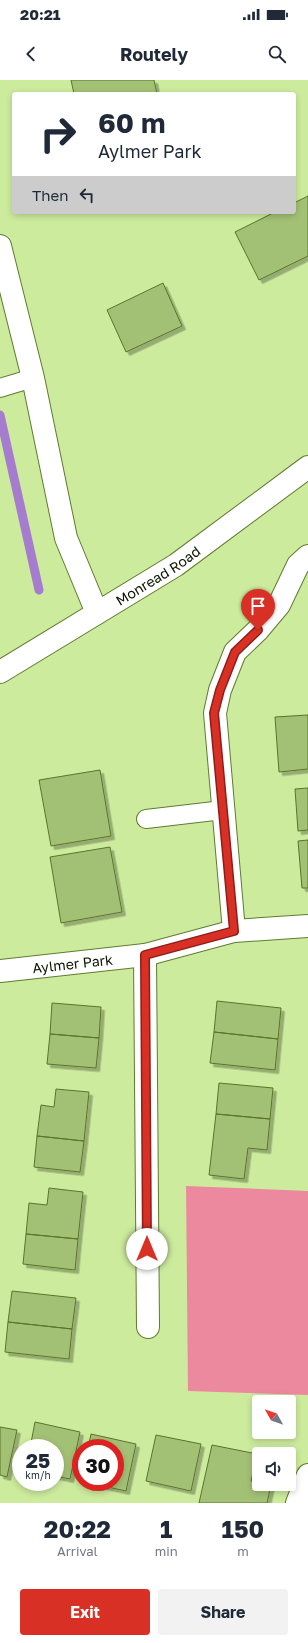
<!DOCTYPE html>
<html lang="en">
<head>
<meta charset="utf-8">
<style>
	body { margin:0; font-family:"Golos Text",sans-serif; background:#f2f2f3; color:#1f2937; height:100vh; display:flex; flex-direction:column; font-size:15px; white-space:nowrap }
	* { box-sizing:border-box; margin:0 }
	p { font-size:13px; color:#747a83 }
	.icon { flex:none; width:22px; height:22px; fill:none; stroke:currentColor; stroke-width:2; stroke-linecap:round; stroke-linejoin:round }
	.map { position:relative; height:1423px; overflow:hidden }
	.details { display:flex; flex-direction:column; background:#fff; flex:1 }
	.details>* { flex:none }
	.banner { position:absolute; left:12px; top:12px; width:284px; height:122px; border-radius:4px; box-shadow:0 2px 6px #0003; background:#fff; color:#1f2937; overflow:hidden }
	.needle { width:26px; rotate:310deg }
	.fabs { position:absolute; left:252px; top:1315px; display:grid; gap:8px }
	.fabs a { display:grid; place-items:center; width:44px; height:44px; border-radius:4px; background:#fff; box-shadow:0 2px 6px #0003; font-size:20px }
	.speed { position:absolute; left:12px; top:1359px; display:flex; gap:8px; font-size:20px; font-weight:700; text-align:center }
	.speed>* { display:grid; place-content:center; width:52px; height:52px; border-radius:50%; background:#fff; box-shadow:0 2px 6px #0003; line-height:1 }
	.speed small { font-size:10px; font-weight:400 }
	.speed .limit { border:6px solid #d22; background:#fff; color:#111 }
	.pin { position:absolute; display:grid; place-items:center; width:34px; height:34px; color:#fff; margin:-41px -17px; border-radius:50% 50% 50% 0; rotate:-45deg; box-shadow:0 0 4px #0007 }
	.pin .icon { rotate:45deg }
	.me { position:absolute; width:44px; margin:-22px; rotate:0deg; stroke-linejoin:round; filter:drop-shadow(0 0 3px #0008) }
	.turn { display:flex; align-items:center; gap:14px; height:84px; padding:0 20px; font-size:18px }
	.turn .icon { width:52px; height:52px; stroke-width:2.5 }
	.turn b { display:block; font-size:28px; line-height:34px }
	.then { display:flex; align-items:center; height:38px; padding:0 20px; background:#0003; gap:8px; font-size:15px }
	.eta { display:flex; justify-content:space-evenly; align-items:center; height:68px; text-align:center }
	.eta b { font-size:24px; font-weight:700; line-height:28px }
	.button { display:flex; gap:8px; margin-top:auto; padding:8px 20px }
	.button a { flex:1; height:46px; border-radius:4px; background:#d93025; color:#fff; font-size:16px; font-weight:700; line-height:46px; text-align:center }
	.button a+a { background:#f2f2f3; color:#1f2937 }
	.status { display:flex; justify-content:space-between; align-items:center; height:28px; padding:0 20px; background:#fff; direction:ltr }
	.status svg { height:11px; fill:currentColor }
	header { display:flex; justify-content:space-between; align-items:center; height:52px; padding:0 20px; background:#fff; font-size:18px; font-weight:700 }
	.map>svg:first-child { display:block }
</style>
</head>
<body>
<div class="status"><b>20:21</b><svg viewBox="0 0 49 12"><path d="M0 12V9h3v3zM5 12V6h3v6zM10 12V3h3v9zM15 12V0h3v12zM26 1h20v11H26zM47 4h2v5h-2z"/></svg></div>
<header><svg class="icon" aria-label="back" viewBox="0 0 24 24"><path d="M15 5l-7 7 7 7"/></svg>Routely<svg class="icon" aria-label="search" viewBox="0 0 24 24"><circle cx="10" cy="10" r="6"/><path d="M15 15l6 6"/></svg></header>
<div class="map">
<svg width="308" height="1423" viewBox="0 0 308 1423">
	<defs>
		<filter id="shadow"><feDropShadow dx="3.5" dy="3.5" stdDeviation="0" flood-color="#0004"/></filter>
	</defs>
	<rect width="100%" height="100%" fill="#cceb9d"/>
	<path fill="#ec899f" d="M 186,1106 L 308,1111 L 308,1315 L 188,1311 Z"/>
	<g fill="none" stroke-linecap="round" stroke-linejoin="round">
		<path stroke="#a57cce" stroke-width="9" d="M 0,335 L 39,510"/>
	</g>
	<path fill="#a3c175" stroke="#5a7429" filter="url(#shadow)" d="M 71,0 L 154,0 L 157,14 L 74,14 Z
		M 308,116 L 308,176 L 259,200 L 235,152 L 275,132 L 294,132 L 294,123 Z
		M 163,203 L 182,246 L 126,272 L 107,230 Z
		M 308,635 L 308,689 L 279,692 L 275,637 Z
		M 100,690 L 111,756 L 51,766 L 39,700 Z
		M 308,708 L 308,750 L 298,751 L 295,709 Z
		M 308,760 L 308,808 L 302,808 L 298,761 Z
		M 110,767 L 122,832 L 61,843 L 50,777 Z
		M 217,921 L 281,928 L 278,959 L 214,952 Z
		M 52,923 L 101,927 L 99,958 L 50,954 Z
		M 214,952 L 278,959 L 275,990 L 210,983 Z
		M 50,954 L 99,958 L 96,988 L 47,984 Z
		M 219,1003 L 273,1008 L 270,1039 L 216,1034 Z
		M 56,1009 L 89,1012 L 84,1061 L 37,1056 L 41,1025 L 54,1027 Z
		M 216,1034 L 270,1039 L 267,1070 L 248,1068 L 244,1099 L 209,1095 Z
		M 37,1056 L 84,1061 L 80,1092 L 34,1087 Z
		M 49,1108 L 83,1112 L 78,1159 L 26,1154 L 29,1123 L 47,1125 Z
		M 26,1154 L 78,1159 L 75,1190 L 23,1184 Z
		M 12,1211 L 76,1218 L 72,1249 L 8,1242 Z
		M 8,1242 L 72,1249 L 69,1279 L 5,1272 Z
		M 35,1342 L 80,1352 L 70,1399 L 55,1396 L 55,1368 L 30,1368 Z
		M 0,1347 L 17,1350 L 7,1397 L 0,1395 Z
		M 91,1354 L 136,1364 L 126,1411 L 84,1402 L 115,1402 L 115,1368 L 88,1368 Z
		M 156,1355 L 201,1364 L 191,1411 L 146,1401 Z
		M 212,1365 L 257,1374 L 251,1401 L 259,1402 L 259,1404 L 271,1405 L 267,1423 L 199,1423 Z"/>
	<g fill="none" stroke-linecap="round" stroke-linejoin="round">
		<g stroke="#607b30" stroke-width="20">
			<path id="service" d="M 0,308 L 33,298
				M 146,739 L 223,730"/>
		</g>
		<g stroke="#607b30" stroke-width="24">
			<g id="minor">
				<path d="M 0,166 L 33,298 L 66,458 L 97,533"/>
				<path d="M 234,851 L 215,633 L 220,610 L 235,572 L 258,550 L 279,525 L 298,485 L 308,476"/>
				<path d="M 145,875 L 148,1247"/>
				<path id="s1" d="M 0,891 L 145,875 L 234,851 L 308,846"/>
				<path d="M 297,1423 L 308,1395"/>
			</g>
		</g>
		<g stroke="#607b30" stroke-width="24">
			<g id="tertiary">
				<path id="s2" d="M 0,592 L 176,485 L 308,387"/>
			</g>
		</g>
		<use href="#service" stroke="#fff" stroke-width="18"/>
		<use href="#minor" stroke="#fff" stroke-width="22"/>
		<use href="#tertiary" stroke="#fff" stroke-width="22"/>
	</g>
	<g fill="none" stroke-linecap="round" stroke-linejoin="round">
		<g stroke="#8d1f18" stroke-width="10">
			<path id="route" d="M 147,1169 L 145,875 L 234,851 L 214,633 L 220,610 L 235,572 L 258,550"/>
		</g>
		<use href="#route" stroke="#d93025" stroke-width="7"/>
	</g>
	<g text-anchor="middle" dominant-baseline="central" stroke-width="3" stroke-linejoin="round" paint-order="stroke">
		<g font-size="14" fill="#0c1600" stroke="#d9f9aa">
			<text stroke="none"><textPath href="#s2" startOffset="185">Monread Road</textPath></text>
			<text stroke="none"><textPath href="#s1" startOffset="73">Aylmer Park</textPath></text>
		</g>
	</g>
</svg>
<div class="fabs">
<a><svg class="needle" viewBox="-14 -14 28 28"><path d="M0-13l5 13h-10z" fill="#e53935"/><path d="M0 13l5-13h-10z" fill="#747a83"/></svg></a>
<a><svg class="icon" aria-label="sound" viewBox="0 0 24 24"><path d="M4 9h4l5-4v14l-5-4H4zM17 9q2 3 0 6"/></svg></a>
</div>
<div class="speed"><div>25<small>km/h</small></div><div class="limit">30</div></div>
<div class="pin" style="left:258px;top:550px;background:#d93025"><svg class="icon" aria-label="arrive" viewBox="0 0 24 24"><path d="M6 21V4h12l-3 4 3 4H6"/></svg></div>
<svg class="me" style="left:147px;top:1169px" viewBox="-20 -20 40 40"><circle r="19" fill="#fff"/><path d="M0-13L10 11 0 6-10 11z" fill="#d93025"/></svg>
<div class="banner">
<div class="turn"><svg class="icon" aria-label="right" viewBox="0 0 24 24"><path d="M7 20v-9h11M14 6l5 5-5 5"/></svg><div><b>60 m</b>Aylmer Park</div></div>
<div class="then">Then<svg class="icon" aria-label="left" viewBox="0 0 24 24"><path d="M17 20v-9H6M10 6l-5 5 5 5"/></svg></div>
</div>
</div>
<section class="details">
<div class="eta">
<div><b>20:22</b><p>Arrival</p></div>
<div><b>1</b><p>min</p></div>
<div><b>150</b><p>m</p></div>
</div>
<div class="button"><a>Exit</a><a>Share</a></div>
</section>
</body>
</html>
